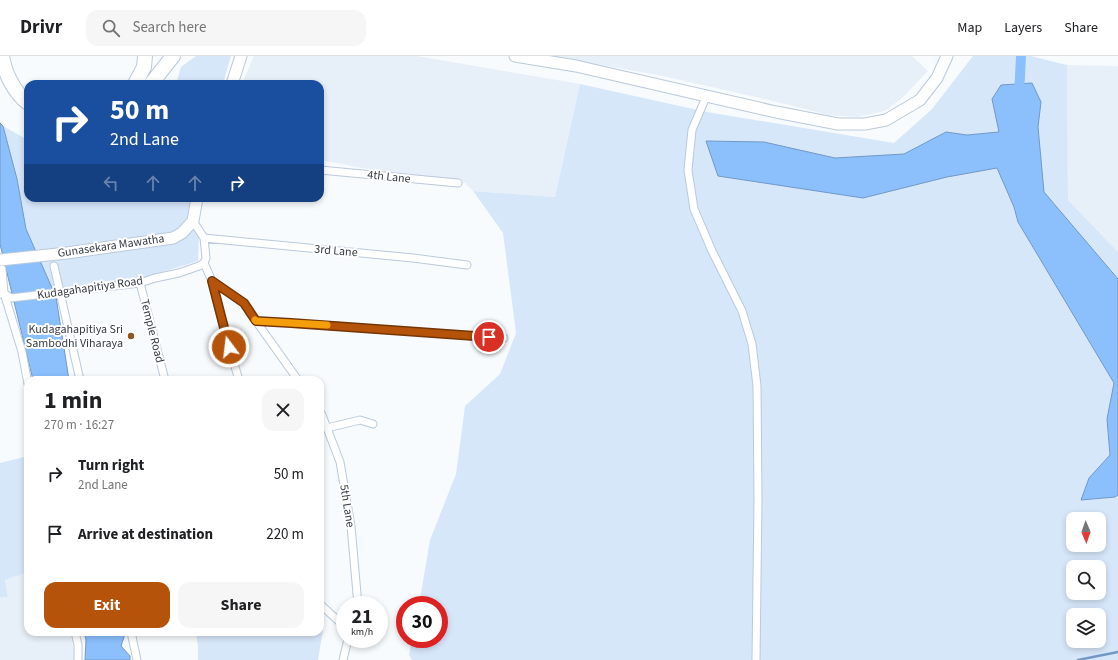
<!DOCTYPE html>
<html lang="en">
<head>
<meta charset="utf-8">
<style>
	body { margin:0; font-family:"Source Sans 3",sans-serif; background:#f6f6f6; color:#202124; height:100vh; display:flex; flex-direction:column; font-size:15px; white-space:nowrap }
	* { box-sizing:border-box; margin:0 }
	p { font-size:13px; color:#757577 }
	.icon { flex:none; width:22px; height:22px; fill:none; stroke:currentColor; stroke-width:2; stroke-linecap:round; stroke-linejoin:round }
	.map { position:relative; flex:1; overflow:hidden }
	.side { position:absolute; left:24px; top:320px; width:300px; height:260px; display:flex; flex-direction:column; background:#fff; border-radius:12px; box-shadow:0 2px 6px #0003 }
	.side>* { flex:none }
	.banner { position:absolute; left:24px; top:24px; width:300px; height:122px; border-radius:12px; box-shadow:0 2px 6px #0003; background:#1a4fa0; color:#fff; overflow:hidden }
	.needle { width:26px; rotate:178deg }
	.fabs { position:absolute; left:1066px; top:456px; display:grid; gap:8px }
	.fabs a { display:grid; place-items:center; width:40px; height:40px; border-radius:8px; background:#fff; box-shadow:0 2px 6px #0003; font-size:20px }
	.speed { position:absolute; left:336px; top:540px; display:flex; gap:8px; font-size:20px; font-weight:700; text-align:center }
	.speed>* { display:grid; place-content:center; width:52px; height:52px; border-radius:50%; background:#fff; box-shadow:0 2px 6px #0003; line-height:1 }
	.speed small { font-size:10px; font-weight:400 }
	.speed .limit { border:6px solid #d22; background:#fff; color:#111 }
	.pin { position:absolute; display:grid; place-items:center; width:34px; height:34px; color:#fff; margin:-17px; border:2px solid #fff; border-radius:50%; box-shadow:0 1px 4px #0007 }
	.me { position:absolute; width:44px; margin:-22px; rotate:345deg; stroke-linejoin:round; filter:drop-shadow(0 0 3px #0008) }
	.turn { display:flex; align-items:center; gap:14px; height:84px; padding:0 20px; font-size:18px }
	.turn .icon { width:52px; height:52px; stroke-width:2.5 }
	.turn b { display:block; font-size:28px; line-height:34px }
	.lanes { display:flex; align-items:center; height:38px; padding:0 20px; background:#0003; justify-content:center; gap:20px; direction:ltr }
	.lanes .off { opacity:.35 }
	.round { display:grid; place-items:center; flex:none; width:42px; height:42px; border-radius:12px; background:#f6f6f6 }
	.head { display:flex; align-items:center; justify-content:space-between; height:68px; padding:0 20px }
	h1 { font-size:24px; font-weight:700; line-height:30px }
	.action { display:flex; gap:8px; margin-top:auto; padding:8px 20px }
	.action a { flex:1; height:46px; border-radius:12px; background:#b45309; color:#fff; font-size:16px; font-weight:700; line-height:46px; text-align:center }
	.action a+a { background:#f6f6f6; color:#202124 }
	ul { padding:0; list-style:none }
	li { display:flex; align-items:center; gap:12px; height:60px; padding:0 20px }
	li div { flex:1 }
	li b { display:block; font-size:15px }
	li em { font-style:normal }
	header { display:flex; align-items:center; gap:24px; box-sizing:border-box; height:56px; padding:0 20px; background:#fff; border-bottom:1px solid #e0e0e0 }
	header strong { font-size:19px }
	nav { display:flex; gap:22px; margin-inline-start:auto; font-size:14px }
	.search { width:280px; height:36px; background:#f6f6f6; display:flex; align-items:center; gap:10px; box-sizing:border-box; padding:0 14px; border-radius:12px; color:#757577; font-size:15px }
	.map>svg:first-child { display:block }
</style>
</head>
<body>
<header>
<strong>Drivr</strong>
<div class="search"><svg class="icon" aria-label="search" viewBox="0 0 24 24"><circle cx="10" cy="10" r="6"/><path d="M15 15l6 6"/></svg>Search here</div>
<nav><a>Map</a><a>Layers</a><a>Share</a></nav>
</header>
<div class="map">
<svg width="1118" height="604" viewBox="0 0 1118 604">
	<rect width="100%" height="100%" fill="#f7fbfe"/>
	<path fill="#e7eff9" d="M 254,0 L 417,0 L 580,28 L 555,141 L 473,135 L 465,127 L 379,115 L 320,104 L 320,28 L 242,28 Z
		M 552,0 L 912,0 L 928,15 L 901,43 L 885,55 L 857,61 L 828,59 L 786,48 L 663,20 Z
		M 1067,9 L 1118,10 L 1118,196 L 1068,144 Z
		M 28,516 L 28,576 L 70,576 L 73,591 L 74,604 L 0,604 L 0,541 L 8,540 L 5,524 Z"/>
	<path fill="#d7e7fa" fill-rule="evenodd" d="M 196,0 L 231,0 L 223,28 L 176,28 L 181,11 Z
		M 973,0 L 1031,0 L 1067,9 L 1068,144 L 1118,196 L 1118,604 L 412,604 L 409,599 L 412,583 L 439,583 L 439,549 L 419,549 L 430,484 L 456,418 L 465,350 L 500,318 L 516,277 L 503,177 L 473,135 L 555,141 L 580,28 L 707,56 L 894,87 L 932,53 ZM 1073,463 L 1099,463 L 1099,489 L 1073,489 ZM 1073,511 L 1099,511 L 1099,537 L 1073,537 ZM 1073,559 L 1099,559 L 1099,585 L 1073,585 Z
		M 3,70 L 28,84 L 28,142 L 192,142 L 189,161 L 199,182 L 198,205 L 137,224 L 52,233 L 26,173 L 17,123 Z
		M 28,400 L 28,516 L 5,524 L 8,541 L 0,541 L 0,407 Z
		M 320,573 L 323,574 L 318,604 L 198,604 L 198,592 L 196,576 L 320,576 Z"/>
	<path fill="#8bc0fd" stroke="#7298c5" d="M 1032,27 L 1041,46 L 1038,71 L 1044,136 L 1118,223 L 1118,439 L 1115,441 L 1081,444 L 1089,422 L 1110,399 L 1107,363 L 1114,327 L 1018,166 L 1014,151 L 997,112 L 947,121 L 863,142 L 718,120 L 706,85 L 764,86 L 835,102 L 904,98 L 946,76 L 967,79 L 999,76 L 992,43 L 1001,29 Z
		M 0,67 L 3,70 L 17,123 L 26,173 L 56,241 L 69,324 L 33,324 L 0,188 Z
		M 84,576 L 124,576 L 125,578 L 121,590 L 130,600 L 130,604 L 85,604 L 86,584 Z"/>
	<g fill="none" stroke-linecap="round" stroke-linejoin="round">
		<path stroke="#7298c5" stroke-width="2.5" d="M 1078,604 L 1118,596"/>
		<path stroke="#8bc0fd" stroke-width="10" d="M 1019,40 L 1021,0"/>
		<g stroke="#bac9db" stroke-width="9">
			<path id="street" d="M 706,41 L 692,74 L 688,114 L 694,153 L 712,195 L 742,255 L 752,288 L 757,330 L 758,444 L 756,604
				M 320,114 L 458,127
				M 204,182 L 413,202 L 467,209
				M 204,207 L 212,225 L 229,291 L 239,324
				M 54,210 L 80,324
				M 2,213 L 4,237 L 22,296 L 28,328
				M 212,225 L 244,247 L 256,265 L 291,267 L 504,282
				M 140,227 L 165,324
				M 0,238 L 4,237 L 11,242 L 140,227 L 155,222 L 179,217 L 199,210 L 204,207 L 206,202 L 204,182 L 193,165
				M 256,265 L 298,324
				M 320,356 L 322,359 L 340,406 L 351,470 L 358,549
				M 327,372 L 360,364 L 373,368
				M 320,548 L 345,571
				M 75,576 L 78,589 L 78,604
				M 131,576 L 137,604
				M 343,604 L 348,583"/>
		</g>
		<g stroke="#bac9db" stroke-width="13">
			<path id="secondary" d="M 515,0 L 576,10 L 776,56 L 838,68 L 865,68 L 886,64 L 920,44 L 937,22 L 947,0
				M 232,28 L 241,0
				M 0,204 L 67,197 L 173,182 L 182,177 L 193,165 L 197,142"/>
		</g>
		<g stroke="#bac9db" stroke-width="16">
			<path id="highway" d="M 2,0 C 5,18 14,36 28,47
				M 135,28 L 144,11 L 145,0
				M 151,28 L 173,0"/>
		</g>
		<use href="#street" stroke="#fff" stroke-width="7"/>
		<use href="#secondary" stroke="#fff" stroke-width="11"/>
		<use href="#highway" stroke="#fff" stroke-width="14"/>
	</g>
	<g fill="none" stroke-linecap="round" stroke-linejoin="round">
		<g stroke="#753606" stroke-width="10">
			<path id="route" d="M 229,291 L 212,225 L 244,247 L 256,265 L 291,267 L 489,281"/>
		</g>
		<use href="#route" stroke="#b45309" stroke-width="7"/>
		<path stroke="#f59e0b" stroke-width="7" d="M 255,264 L 256,265 L 327,269"/>
	</g>
	<circle fill="#95561d" stroke="#fff" stroke-width="1.5" cx="131" cy="280" r="4"/>
	<g text-anchor="middle" dominant-baseline="central" stroke-width="4" stroke-linejoin="round" paint-order="stroke">
		<g font-size="12" fill="#363c43" stroke="#fff">
			<text transform="translate(389 121) rotate(6)">4th Lane</text>
			<text transform="translate(111 190) rotate(-8)">Gunasekara Mawatha</text>
			<text transform="translate(336 195) rotate(5)">3rd Lane</text>
			<text transform="translate(90 232) rotate(-8)">Kudagahapitiya Road</text>
			<text transform="translate(152 275) rotate(76)">Temple Road</text>
			<text transform="translate(347 450) rotate(81)">5th Lane</text>
		</g>
		<g font-size="12" fill="#363c43" stroke="#fff" text-anchor="end">
			<text x="123" y="273">Kudagahapitiya Sri<tspan x="123" dy="14">Sambodhi Viharaya</tspan></text>
		</g>
	</g>
</svg>
<div class="fabs">
<a><svg class="needle" viewBox="-14 -14 28 28"><path d="M0-13l5 13h-10z" fill="#e53935"/><path d="M0 13l5-13h-10z" fill="#757577"/></svg></a>
<a><svg class="icon" aria-label="search" viewBox="0 0 24 24"><circle cx="10" cy="10" r="6"/><path d="M15 15l6 6"/></svg></a>
<a><svg class="icon" aria-label="layers" viewBox="0 0 24 24"><path d="M12 4l9 5-9 5-9-5zM3 14l9 5 9-5"/></svg></a>
</div>
<div class="speed"><div>21<small>km/h</small></div><div class="limit">30</div></div>
<div class="pin" style="left:489px;top:281px;background:#d93025"><svg class="icon" aria-label="arrive" viewBox="0 0 24 24"><path d="M6 21V4h12l-3 4 3 4H6"/></svg></div>
<svg class="me" style="left:229px;top:291px" viewBox="-20 -20 40 40"><circle r="17" fill="#b45309" stroke="#fff" stroke-width="3"/><path d="M0-11L8 9 0 5-8 9z" fill="#fff"/></svg>
<div class="banner">
<div class="turn"><svg class="icon" aria-label="right" viewBox="0 0 24 24"><path d="M7 20v-9h11M14 6l5 5-5 5"/></svg><div><b>50 m</b>2nd Lane</div></div>
<div class="lanes"><svg class="icon off" aria-label="left" viewBox="0 0 24 24"><path d="M17 20v-9H6M10 6l-5 5 5 5"/></svg><svg class="icon off" aria-label="ahead" viewBox="0 0 24 24"><path d="M12 20V5M6 11l6-6 6 6"/></svg><svg class="icon off" aria-label="ahead" viewBox="0 0 24 24"><path d="M12 20V5M6 11l6-6 6 6"/></svg><svg class="icon" aria-label="right" viewBox="0 0 24 24"><path d="M7 20v-9h11M14 6l5 5-5 5"/></svg></div>
</div>
<section class="side">
<div class="head"><div><h1>1 min</h1><p>270 m · 16:27</p></div><a class="round"><svg class="icon" aria-label="close" viewBox="0 0 24 24"><path d="M6 6l12 12M18 6L6 18"/></svg></a></div>
<ul>
<li><svg class="icon" aria-label="right" viewBox="0 0 24 24"><path d="M7 20v-9h11M14 6l5 5-5 5"/></svg><div><b>Turn right</b><p>2nd Lane</p></div><em>50 m</em></li>
<li><svg class="icon" aria-label="arrive" viewBox="0 0 24 24"><path d="M6 21V4h12l-3 4 3 4H6"/></svg><div><b>Arrive at destination</b></div><em>220 m</em></li>
</ul>
<div class="action"><a>Exit</a><a>Share</a></div>
</section>
</div>
</body>
</html>
